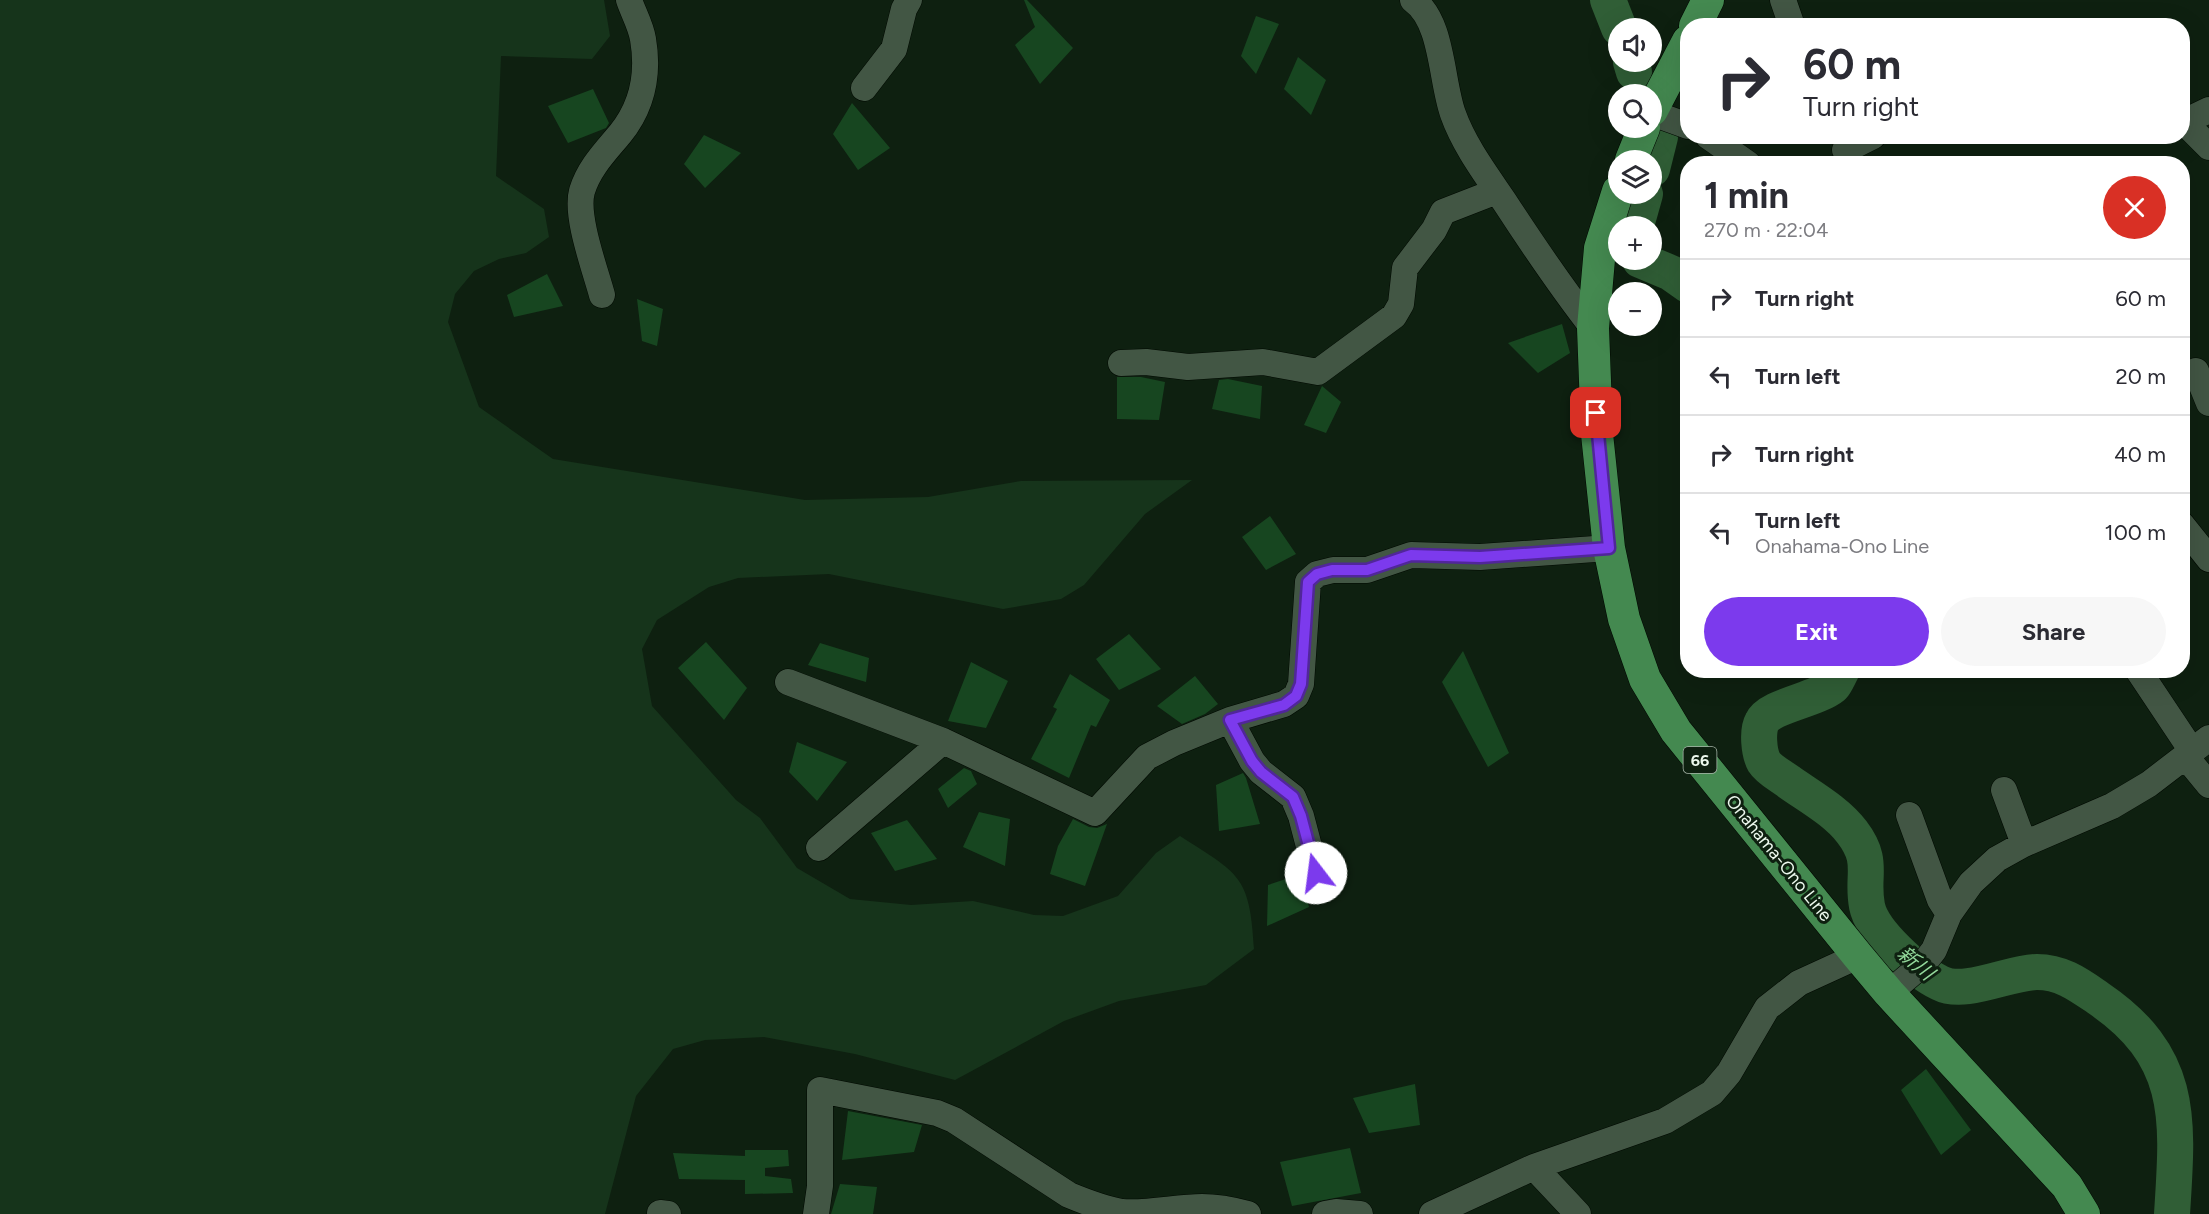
<!DOCTYPE html>
<html lang="en">
<head>
<meta charset="utf-8">
<style>
	body { margin:0; font-family:Figtree,"Noto Sans JP",sans-serif; background:#f7f7f7; color:#2b2b33; height:100vh; display:flex; flex-direction:column; font-size:22px; white-space:nowrap }
	* { box-sizing:border-box; margin:0 }
	p { font-size:20px; color:#7c7c81 }
	.icon { flex:none; width:33px; height:33px; fill:none; stroke:currentColor; stroke-width:2; stroke-linecap:round; stroke-linejoin:round }
	.map { position:relative; flex:1; overflow:hidden }
	.details { position:absolute; left:1680px; top:156px; width:510px; height:522px; display:flex; flex-direction:column; background:#fff; border-radius:24px; box-shadow:0 6px 24px #0002 }
	.details>* { flex:none }
	.guide { position:absolute; left:1680px; top:18px; width:510px; height:126px; border-radius:24px; box-shadow:0 6px 24px #0002; background:#fff; color:#2b2b33; overflow:hidden }
	.buttons { position:absolute; left:1608px; top:18px; display:grid; gap:12px }
	.buttons a { display:grid; place-items:center; width:54px; height:54px; border-radius:50%; background:#fff; box-shadow:0 6px 24px #0002; font-size:30px }
	.pin { position:absolute; display:grid; place-items:center; width:51px; height:51px; color:#fff; margin:-26px; border-radius:12px; box-shadow:0 3px 9px #0006 }
	.me { position:absolute; width:66px; margin:-33px; rotate:345deg; stroke-linejoin:round; filter:drop-shadow(0 0 4px #0008) }
	.turn { display:flex; align-items:center; gap:21px; height:126px; padding:0 24px; font-size:27px }
	.turn .icon { width:78px; height:78px; stroke-width:2.5 }
	.turn b { display:block; font-size:42px; line-height:51px }
	.round { display:grid; place-items:center; flex:none; width:63px; height:63px; border-radius:32px; background:#f7f7f7 }
	.headline { display:flex; align-items:center; justify-content:space-between; height:102px; padding:0 24px }
	h1 { font-size:36px; font-weight:700; line-height:45px }
	.primary-button { display:flex; gap:12px; margin-top:auto; padding:12px 24px }
	.primary-button a { flex:1; height:69px; border-radius:36px; background:#7c3aed; color:#fff; font-size:24px; font-weight:700; line-height:69px; text-align:center }
	.primary-button a+a { background:#f7f7f7; color:#2b2b33 }
	ul { padding:0; list-style:none }
	li { display:flex; align-items:center; gap:18px; height:78px; padding:0 24px; border-top:2px solid #e1e1e2 }
	li div { flex:1 }
	li b { display:block; font-size:22px }
	li em { font-style:normal }
	.map>svg:first-child { display:block }
</style>
</head>
<body>
<div class="map">
<svg width="2209" height="1214" viewBox="0 0 2209 1214">
	<rect width="100%" height="100%" fill="#0e2010"/>
	<path fill="#16341b" d="M 0,0 L 604,0 L 610,36 L 592,59 L 501,56 L 496,176 L 544,209 L 549,237 L 526,253 L 499,259 L 474,271 L 455,294 L 448,322 L 479,407 L 553,459 L 805,500 L 928,497 L 1021,481 L 1192,480 L 1145,514 L 1084,585 L 1061,599 L 1003,609 L 829,574 L 738,578 L 709,587 L 657,620 L 642,649 L 652,706 L 736,800 L 760,818 L 797,868 L 850,899 L 911,905 L 973,901 L 1034,915 L 1063,916 L 1118,896 L 1156,853 L 1180,836 C 1239,874 1250,875 1254,949 L 1206,985 L 1119,1001 L 1064,1021 L 955,1080 L 855,1054 L 764,1037 L 705,1040 L 673,1049 L 636,1096 L 605,1214 L 0,1214 Z"/>
	<g fill="none" stroke-linecap="round" stroke-linejoin="round">
		<path stroke="#305e36" stroke-width="36" d="M 1608,0 L 1619,28
			M 1631,62 L 1634,72
			M 1652,169 L 1660,137
			M 1636,226 L 1645,194
			M 1640,260 L 1671,273 L 1688,285
			M 1842,670 C 1839,675 1836,683 1833,686 C 1816,700 1769,706 1762,722 C 1757,731 1759,753 1764,762 C 1769,770 1781,776 1789,782 C 1810,797 1836,811 1852,832 C 1875,862 1861,875 1867,906 C 1872,932 1917,972 1940,983 C 1965,996 2010,972 2037,972 C 2062,972 2079,985 2098,998 C 2185,1057 2178,1120 2172,1214"/>
	</g>
	<path fill="#174620" d="M 1024,0 L 1027,0 L 1073,48 L 1040,84 L 1015,45 L 1035,27 Z
		M 1256,16 L 1279,24 L 1256,74 L 1241,56 Z
		M 1298,57 L 1326,80 L 1311,115 L 1284,89 Z
		M 593,89 L 609,123 L 606,128 L 568,143 L 548,106 Z
		M 852,103 L 890,148 L 858,170 L 833,134 Z
		M 704,135 L 741,153 L 705,188 L 684,164 Z
		M 547,274 L 563,306 L 514,317 L 507,295 Z
		M 637,299 L 663,309 L 657,346 L 642,341 Z
		M 1562,324 L 1570,353 L 1538,373 L 1508,343 Z
		M 1117,377 L 1141,377 L 1165,382 L 1159,420 L 1117,419 Z
		M 1228,379 L 1262,386 L 1260,419 L 1212,409 L 1219,380 Z
		M 1322,386 L 1341,402 L 1326,433 L 1304,425 Z
		M 1270,516 L 1296,554 L 1266,570 L 1242,537 Z
		M 1129,634 L 1161,669 L 1119,690 L 1096,659 Z
		M 706,642 L 747,688 L 724,720 L 678,668 Z
		M 820,643 L 869,658 L 866,682 L 808,665 Z
		M 1463,651 L 1509,753 L 1488,767 L 1442,682 Z
		M 971,662 L 1008,681 L 986,728 L 948,721 Z
		M 1070,674 L 1110,700 L 1096,727 L 1091,725 L 1069,778 L 1031,759 L 1057,709 L 1053,707 Z
		M 1195,676 L 1218,704 L 1205,714 L 1182,724 L 1157,706 Z
		M 797,742 L 847,762 L 817,801 L 789,772 Z
		M 964,768 L 971,771 L 977,784 L 948,808 L 938,789 Z
		M 1243,773 L 1246,778 L 1260,824 L 1219,831 L 1216,785 Z
		M 979,812 L 1010,819 L 1005,866 L 963,847 Z
		M 1073,819 L 1089,827 L 1097,828 L 1107,824 L 1085,886 L 1050,874 L 1058,846 Z
		M 907,820 L 937,859 L 895,871 L 871,833 Z
		M 1301,874 L 1309,907 L 1267,926 L 1268,885 Z
		M 1926,1069 L 1971,1130 L 1941,1155 L 1901,1090 Z
		M 1415,1084 L 1420,1125 L 1369,1133 L 1353,1098 Z
		M 848,1111 L 922,1125 L 914,1152 L 842,1160 Z
		M 1350,1148 L 1361,1193 L 1292,1206 L 1280,1162 Z
		M 745,1150 L 788,1150 L 789,1166 L 765,1168 L 765,1176 L 791,1179 L 793,1193 L 745,1194 L 745,1180 L 679,1179 L 673,1153 L 745,1156 Z
		M 840,1184 L 877,1187 L 873,1214 L 831,1214 Z"/>
	<g fill="none" stroke-linecap="round" stroke-linejoin="round">
		<g stroke="#000901" stroke-width="27">
			<path id="minor" d="M 1413,0 C 1443,21 1441,81 1453,114 C 1464,145 1485,173 1504,201 C 1532,244 1561,287 1593,328
				M 1783,0 L 1792,26
				M 864,88 L 894,49 L 904,9 L 909,0
				M 1652,113 L 1688,126
				M 2182,120 L 2209,147
				M 2184,122 L 2209,110
				M 1708,136 L 1748,164
				M 1845,150 L 1873,136
				M 602,295 C 595,269 575,216 582,191 C 589,168 605,152 620,134 C 642,107 649,74 643,39 C 641,26 633,12 629,0
				M 1121,363 L 1146,362 L 1188,367 L 1263,362 L 1318,372 L 1394,316 L 1401,304 L 1405,268 L 1434,230 L 1443,212 L 1497,191
				M 2182,378 L 2196,371 L 2209,403
				M 2182,525 L 2209,559
				M 2138,670 L 2192,751
				M 788,682 L 943,741 L 1095,813 L 1147,757 L 1174,743 L 1230,720 L 1284,704 L 1296,696 L 1301,684 L 1308,582 L 1317,574 L 1333,570 L 1367,570 L 1411,555 L 1480,557 L 1609,548
				M 1230,720 L 1252,761 L 1261,772 L 1293,797 L 1301,816 L 1316,873
				M 2186,757 L 2209,785
				M 2004,790 L 2024,844
				M 1909,815 L 1940,900 L 1949,914
				M 819,848 L 943,741
				M 1889,993 L 1924,963 L 1934,950 L 1949,914 L 1971,883 L 1997,859 L 2024,844 L 2112,806 L 2149,784 L 2209,738
				M 1534,1167 L 1578,1214
				M 660,1213 L 668,1214
				M 816,1214 L 820,1186 L 820,1090 L 937,1113 L 954,1120 L 1069,1195 C 1086,1202 1104,1209 1122,1212 C 1149,1214 1176,1207 1202,1207 C 1218,1207 1233,1210 1248,1214
				M 1325,1214 L 1336,1212 L 1360,1214
				M 1432,1214 L 1534,1167 L 1665,1121 L 1712,1093 L 1729,1073 L 1767,1008 L 1799,983 L 1858,956"/>
		</g>
		<g stroke="#000901" stroke-width="33">
			<path id="major" d="M 1695,26 L 1708,0
				M 1652,110 L 1688,41
				M 1631,160 L 1644,128
				M 1618,191 L 1600,248 L 1593,328 L 1597,434 L 1609,548 L 1624,619 L 1645,679 L 1676,731 L 1858,956 L 1889,993 L 2067,1186 L 2084,1214"/>
		</g>
		<use href="#minor" stroke="#425644" stroke-width="26"/>
		<use href="#major" stroke="#448950" stroke-width="32"/>
	</g>
	<g fill="none" stroke-linecap="round" stroke-linejoin="round">
		<g stroke="#51269a" stroke-width="15">
			<path id="route" d="M 1316,873 L 1301,816 L 1293,797 L 1261,772 L 1252,761 L 1230,720 L 1284,705 L 1296,696 L 1301,684 L 1308,582 L 1317,574 L 1332,570 L 1367,570 L 1411,555 L 1480,557 L 1609,548 L 1596,413"/>
		</g>
		<use href="#route" stroke="#7c3aed" stroke-width="10"/>
	</g>
	<g text-anchor="middle" dominant-baseline="central" stroke-width="6" stroke-linejoin="round" paint-order="stroke">
		<rect fill="#0e2010" stroke="#a9b7ab" stroke-width="1.5" x="1683.5" y="747" width="33" height="26" rx="4.5"/>
		<g font-size="16" font-weight="bold" fill="#ecf8ed">
			<text x="1700" y="760">66</text>
		</g>
		<g font-size="18" fill="#ecf8ed" stroke="#0e2010">
			<text transform="translate(1779 858) rotate(51)">Onahama-Ono Line</text>
		</g>
		<g font-size="20" font-style="italic" fill="#93d99b" stroke="#0e2010">
			<text transform="translate(1916 963) rotate(40)">新川</text>
		</g>
	</g>
</svg>
<div class="buttons">
<a><svg class="icon" aria-label="sound" viewBox="0 0 24 24"><path d="M4 9h4l5-4v14l-5-4H4zM17 9q2 3 0 6"/></svg></a>
<a><svg class="icon" aria-label="search" viewBox="0 0 24 24"><circle cx="10" cy="10" r="6"/><path d="M15 15l6 6"/></svg></a>
<a><svg class="icon" aria-label="layers" viewBox="0 0 24 24"><path d="M12 4l9 5-9 5-9-5zM3 14l9 5 9-5"/></svg></a>
<a>+</a>
<a>−</a>
</div>
<div class="pin" style="left:1596px;top:413px;background:#d93025"><svg class="icon" aria-label="arrive" viewBox="0 0 24 24"><path d="M6 21V4h12l-3 4 3 4H6"/></svg></div>
<svg class="me" style="left:1316px;top:873px" viewBox="-20 -20 40 40"><circle r="19" fill="#fff"/><path d="M0-13L10 11 0 6-10 11z" fill="#7c3aed"/></svg>
<div class="guide">
<div class="turn"><svg class="icon" aria-label="right" viewBox="0 0 24 24"><path d="M7 20v-9h11M14 6l5 5-5 5"/></svg><div><b>60 m</b>Turn right</div></div>
</div>
<section class="details">
<div class="headline"><div><h1>1 min</h1><p>270 m · 22:04</p></div><a class="round" style="background:#d93025;color:#fff"><svg class="icon" aria-label="close" viewBox="0 0 24 24"><path d="M6 6l12 12M18 6L6 18"/></svg></a></div>
<ul>
<li><svg class="icon" aria-label="right" viewBox="0 0 24 24"><path d="M7 20v-9h11M14 6l5 5-5 5"/></svg><div><b>Turn right</b></div><em>60 m</em></li>
<li><svg class="icon" aria-label="left" viewBox="0 0 24 24"><path d="M17 20v-9H6M10 6l-5 5 5 5"/></svg><div><b>Turn left</b></div><em>20 m</em></li>
<li><svg class="icon" aria-label="right" viewBox="0 0 24 24"><path d="M7 20v-9h11M14 6l5 5-5 5"/></svg><div><b>Turn right</b></div><em>40 m</em></li>
<li><svg class="icon" aria-label="left" viewBox="0 0 24 24"><path d="M17 20v-9H6M10 6l-5 5 5 5"/></svg><div><b>Turn left</b><p>Onahama-Ono Line</p></div><em>100 m</em></li>
</ul>
<div class="primary-button"><a>Exit</a><a>Share</a></div>
</section>
</div>
</body>
</html>
